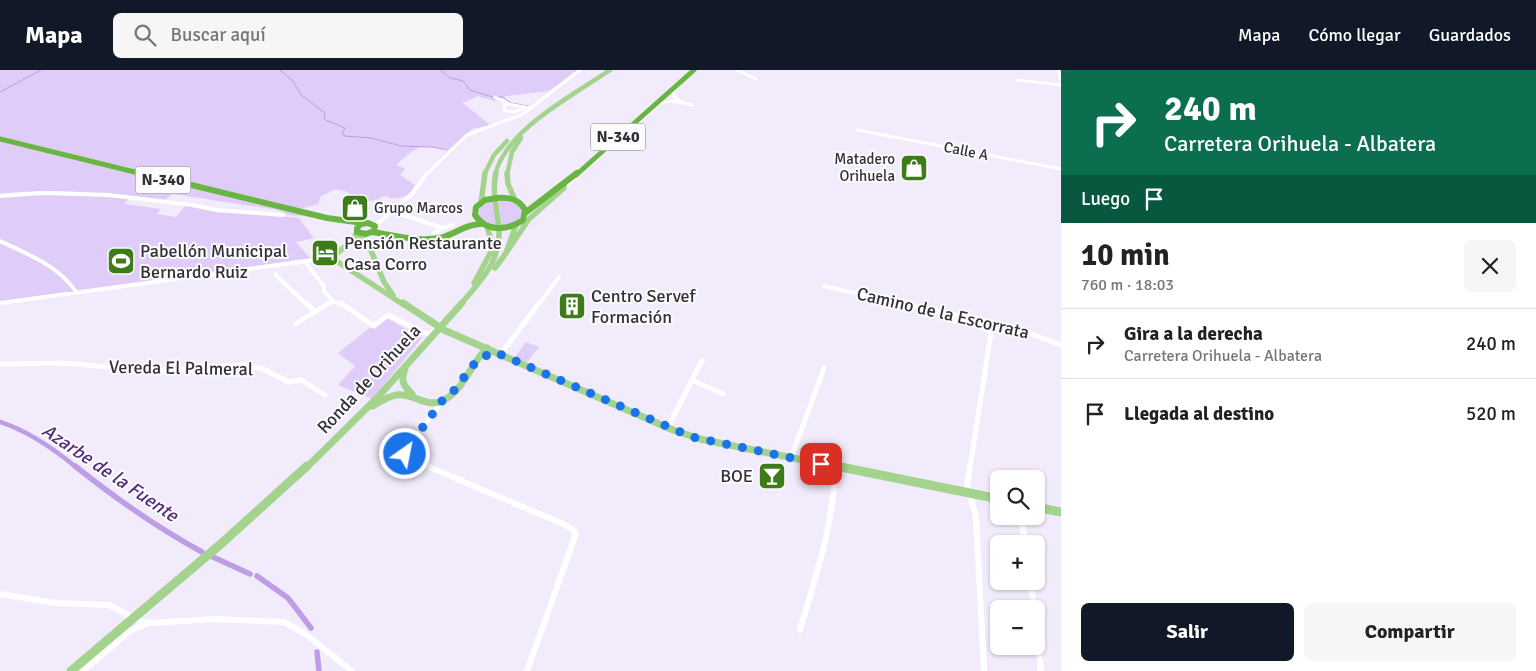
<!DOCTYPE html>
<html lang="es">
<head>
<meta charset="utf-8">
<style>
	body { margin:0; font-family:Signika,sans-serif; background:#f6f6f6; color:#222; height:100vh; display:flex; flex-direction:column; font-size:19px; white-space:nowrap }
	* { box-sizing:border-box; margin:0 }
	p { font-size:16px; color:#767676 }
	.icon { flex:none; width:28px; height:28px; fill:none; stroke:currentColor; stroke-width:2; stroke-linecap:round; stroke-linejoin:round }
	.map { position:relative; flex:1; overflow:hidden }
	.panel { display:flex; flex-direction:column; background:#fff; width:475px }
	.panel>* { flex:none }
	.guide { background:#0b6e4f; color:#fff; overflow:hidden }
	.fabs { position:absolute; left:990px; top:400px; display:grid; gap:10px }
	.fabs a { display:grid; place-items:center; width:55px; height:55px; border-radius:8px; background:#fff; box-shadow:0 1px 4px #0004; font-size:25px }
	.pin { position:absolute; display:grid; place-items:center; width:42px; height:42px; color:#fff; margin:-21px; border-radius:10px; box-shadow:0 2px 8px #0006 }
	.me { position:absolute; width:55px; margin:-28px; rotate:33deg; stroke-linejoin:round; filter:drop-shadow(0 0 4px #0008) }
	.turn { display:flex; align-items:center; gap:18px; height:105px; padding:0 20px; font-size:22px }
	.turn .icon { width:65px; height:65px; stroke-width:2.5 }
	.turn b { display:block; font-size:35px; line-height:42px }
	.then { display:flex; align-items:center; height:48px; padding:0 20px; background:#0003; gap:10px; font-size:19px }
	.round { display:grid; place-items:center; flex:none; width:52px; height:52px; border-radius:8px; background:#f6f6f6 }
	.overview { display:flex; align-items:center; justify-content:space-between; height:85px; padding:0 20px }
	h1 { font-size:30px; font-weight:700; line-height:38px }
	.cta { display:flex; gap:10px; margin-top:auto; padding:10px 20px }
	.cta a { flex:1; height:58px; border-radius:8px; background:#111827; color:#fff; font-size:20px; font-weight:700; line-height:58px; text-align:center }
	.cta a+a { background:#f6f6f6; color:#222 }
	ul { padding:0; list-style:none }
	li { display:flex; align-items:center; gap:15px; height:70px; padding:0 20px; border-top:1px solid #e0e0e0 }
	li div { flex:1 }
	li b { display:block; font-size:19px }
	li em { font-style:normal }
	header { display:flex; align-items:center; gap:30px; box-sizing:border-box; height:70px; padding:0 25px; background:#111827; color:#fff }
	header strong { font-size:24px }
	nav { display:flex; gap:28px; margin-inline-start:auto; font-size:18px }
	.search { width:350px; height:45px; background:#f6f6f6; display:flex; align-items:center; gap:12px; box-sizing:border-box; padding:0 18px; border-radius:8px; color:#767676; font-size:19px }
	main { display:flex; flex:1; min-height:0 }
	.map>svg:first-child { display:block }
</style>
</head>
<body>
<header>
<strong>Mapa</strong>
<div class="search"><svg class="icon" aria-label="search" viewBox="0 0 24 24"><circle cx="10" cy="10" r="6"/><path d="M15 15l6 6"/></svg>Buscar aquí</div>
<nav><a>Mapa</a><a>Cómo llegar</a><a>Guardados</a></nav>
</header>
<main>
<div class="map">
<svg width="1061" height="601" viewBox="0 0 1061 601">
	<rect width="100%" height="100%" fill="#f2ebfc"/>
	<path fill="#dfccf8" d="M 0,0 L 577,0 L 549,21 L 506,26 L 494,31 L 478,26 L 463,33 L 490,55 L 472,59 L 448,80 C 421,72 416,77 396,95 L 405,99 L 400,105 L 415,115 C 409,127 402,129 389,128 L 389,126 L 380,127 L 380,129 L 365,132 L 353,131 L 348,122 L 336,119 L 321,126 L 318,134 L 300,139 L 0,67 Z
		M 0,71 L 314,147 L 288,145 L 278,140 L 173,124 L 164,130 C 109,124 55,117 0,124 Z
		M 65,123 L 128,129 L 124,134 L 161,139 L 157,144 L 176,147 L 186,135 L 214,140 L 299,148 L 314,168 L 296,172 L 310,188 L 0,233 L 0,127 Z
		M 498,129 L 518,134 L 522,141 L 520,149 L 502,156 Z
		M 493,130 L 497,156 L 479,148 L 479,138 L 483,134 Z
		M 387,248 L 422,268 L 372,329 L 338,315 L 355,296 L 338,283 L 371,257 L 374,259 Z
		M 526,272 L 539,277 L 527,292 L 515,287 Z"/>
	<g fill="none" stroke-linecap="round" stroke-linejoin="round">
		<path stroke="#bd9de4" stroke-width="1" d="M 280,0 L 293,11 L 301,25 L 325,43 L 324,48 L 326,50 L 345,58 L 342,64 L 345,66 L 371,68 L 401,76 L 433,77 L 447,80
			M 441,0 L 450,8 L 463,11 L 470,20 L 493,27 L 503,27 L 511,33 L 528,36
			M 0,22 L 41,0"/>
		<path stroke="#bd9de4" stroke-width="4.5" d="M 0,352 C 28,361 54,379 77,398"/>
		<path stroke="#bd9de4" stroke-width="5.5" d="M 75,396 C 115,428 158,458 202,482
			M 213,487 L 250,504
			M 257,506 L 288,528 L 311,558
			M 317,582 L 319,601"/>
		<path stroke="#fff" stroke-width="3" d="M 737,0 L 756,9
			M 1058,0 L 1061,10
			M 1017,10 L 1061,15
			M 678,16 L 673,23 L 674,27 L 682,32
			M 495,27 L 508,34 L 530,38
			M 505,33 L 504,40 C 512,43 518,41 525,38
			M 857,60 L 1061,99
			M 593,93 L 660,33 L 672,31 L 692,35
			M 426,105 L 467,65 L 523,44 L 580,0"/>
		<path stroke="#fff" stroke-width="4" d="M 564,118 L 575,108
			M 0,126 L 43,123 L 109,125 L 192,135 L 216,140 L 283,145
			M 392,141 L 442,158
			M 375,156 L 412,124 L 427,103
			M 434,163 L 442,158 L 453,155
			M 0,171 C 29,185 58,195 77,223
			M 305,192 L 324,216 L 324,221 L 333,231 L 342,235
			M 275,204 L 307,235
			M 824,216 L 907,235
			M 0,233 L 322,189 L 337,182
			M 327,235 L 333,231
			M 538,235 L 559,207"/>
		<path stroke="#fff" stroke-width="5" d="M 306,233 L 315,242
			M 341,233 L 374,256 L 388,245 L 424,263 L 431,264 L 434,260
			M 902,233 L 1021,260 L 1061,275
			M 949,245 L 949,250 L 982,257 L 991,262 L 970,398
			M 296,254 L 329,233
			M 501,284 L 539,233
			M 0,294 L 63,293 L 153,301 L 244,295 L 263,299 L 289,312 L 301,310 L 325,325
			M 692,310 L 702,291
			M 668,357 L 692,310 L 723,324
			M 791,388 L 824,298
			M 430,398 L 407,387 L 406,380 L 442,331"/>
		<path stroke="#fff" stroke-width="6" d="M 427,396 L 563,454 L 572,459 L 576,464 L 527,601
			M 970,396 L 967,416 L 976,446 L 984,601
			M 1020,446 L 1026,474
			M 1031,511 L 1034,539
			M 0,524 L 55,533 L 109,535 L 128,545
			M 139,551 L 151,553 L 215,549 L 284,552 L 304,563 L 352,601
			M 1036,557 L 1041,601
			M 800,560 C 816,506 834,453 835,397
			M 83,601 L 130,561 L 148,553"/>
		<path stroke="#a4d38e" stroke-width="4.5" d="M 484,105 L 494,85 L 507,71
			M 495,105 C 506,59 574,25 610,0
			M 507,105 L 512,82 L 521,68"/>
		<path stroke="#a4d38e" stroke-width="5.5" d="M 507,103 L 508,114 L 515,130
			M 481,133 L 485,103
			M 357,162 C 353,173 341,178 334,187 L 335,190 L 404,235
			M 354,169 L 359,168 L 367,171 L 384,212 L 393,225
			M 506,183 L 529,149 L 564,118 L 564,115
			M 495,198 L 506,183 L 516,155
			M 474,213 L 493,178 L 487,156
			M 460,235 C 484,207 504,188 498,150 C 496,134 492,119 496,103"/>
		<path stroke="#a4d38e" stroke-width="7" d="M 403,233 L 444,260 L 673,360 L 700,369 L 842,398
			M 405,299 C 400,311 404,316 412,324
			M 373,336 C 381,331 388,326 397,325 C 413,323 427,338 442,331 C 463,322 471,293 487,278
			M 306,398 L 377,328 L 462,233"/>
		<path stroke="#a4d38e" stroke-width="9" d="M 836,396 L 999,429
			M 1036,437 L 1061,442
			M 71,601 L 222,473 L 307,396"/>
		<path stroke="#68b542" stroke-width="5" d="M 0,69 L 147,105
			M 576,105 L 694,0"/>
		<path stroke="#68b542" stroke-width="6" d="M 142,103 L 327,148 L 363,153
			M 497,128 C 509,127 519,129 525,140 L 523,150 C 507,161 486,162 475,145 L 476,137 L 485,130 Z
			M 525,143 L 577,103
			M 368,153 L 375,156 L 374,161 L 366,164 L 357,162 L 357,158 L 361,154 Z
			M 372,162 C 394,165 417,172 440,168 C 454,165 465,154 481,154"/>
	</g>
	<g fill="none" stroke-linecap="round" stroke-linejoin="round">
		<path stroke="#1a73e8" stroke-width="9" stroke-dasharray="0 16.2" d="M 405,384 L 406,380 L 442,331 L 452,323 L 478,289 L 495,282 L 692,367 L 821,394"/>
	</g>
	<defs>
		<g id="shop-square" transform="scale(1.4375)"><rect x="-9" y="-9" width="18" height="18" rx="4" fill="#3e7c1a" stroke="#fcfcfc"/><path d="M-5-2.5h2.3a2.7 3.5 0 0 1 5.4 0H5L5.5 6h-11ZM-1.5-2.5h3a1.5 2.3 0 0 0-3 0Z" fill="#fff"/></g>
		<g id="hotel-square" transform="scale(1.4375)"><rect x="-9" y="-9" width="18" height="18" rx="4" fill="#3e7c1a" stroke="#fcfcfc"/><path d="M-6-4.5h1.5V1H6V5H4.5V3h-9V5H-6ZM-4 0a1.8 1.8 0 1 1 3.6 0ZM.5 0V-2.5h3Q6-2.5 6 0Z" fill="#fff"/></g>
		<g id="stadium-square" transform="scale(1.4375)"><rect x="-9" y="-9" width="18" height="18" rx="4" fill="#3e7c1a" stroke="#fcfcfc"/><path d="M0-5a6.5 5 0 1 0 0 10a6.5 5 0 1 0 0-10ZM-3.5-1.8h7v3.6h-7Z" fill="#fff"/></g>
		<g id="building-square" transform="scale(1.4375)"><rect x="-9" y="-9" width="18" height="18" rx="4" fill="#3e7c1a" stroke="#fcfcfc"/><path d="M-4-6H4V6H1V3H-1V6H-4ZM-2.5-4.3h1.7v1.8h-1.7ZM.8-4.3h1.7v1.8H.8ZM-2.5-1h1.7V.8h-1.7ZM.8-1h1.7V.8H.8Z" fill="#fff"/></g>
		<g id="bar-square" transform="scale(1.4375)"><rect x="-9" y="-9" width="18" height="18" rx="4" fill="#3e7c1a" stroke="#fcfcfc"/><path d="M-6-5H6L.8 .8V4.5H3.5V6h-7V4.5H-.8V.8Z" fill="#fff"/></g>
	</defs>
	<g fill-rule="evenodd">
		<use href="#shop-square" x="914" y="98"/>
		<use href="#shop-square" x="355" y="138"/>
		<use href="#hotel-square" x="325" y="183"/>
		<use href="#stadium-square" x="121" y="191"/>
		<use href="#building-square" x="572" y="236"/>
		<use href="#bar-square" x="772" y="406"/>
	</g>
	<g text-anchor="middle" dominant-baseline="central" stroke-width="4" stroke-linejoin="round" paint-order="stroke">
		<g font-size="15" fill="#332f39" stroke="#fcfcfc">
			<text transform="translate(966 81) rotate(11)">Calle A</text>
		</g>
		<g font-size="15" fill="#332f39" stroke="#fcfcfc" text-anchor="end">
			<text x="895" y="89">Matadero<tspan x="895" dy="17">Orihuela</tspan></text>
			<text x="374" y="138" text-anchor="start">Grupo Marcos</text>
		</g>
		<g fill="#fcfcfc" stroke="#6f6c74" stroke-width="1">
			<rect x="590.5" y="53.5" width="55" height="27" rx="4"/>
			<rect x="135.5" y="96.5" width="55" height="27" rx="4"/>
		</g>
		<g font-size="16" font-weight="bold" fill="#332f39">
			<text x="618" y="67">N-340</text>
			<text x="163" y="110">N-340</text>
		</g>
		<g font-size="18" fill="#332f39" stroke="#fcfcfc" text-anchor="start">
			<text x="344" y="173">Pensión Restaurante<tspan x="344" dy="21">Casa Corro</tspan></text>
			<text x="140" y="181">Pabellón Municipal<tspan x="140" dy="21">Bernardo Ruiz</tspan></text>
			<text x="591" y="226">Centro Servef<tspan x="591" dy="21">Formación</tspan></text>
			<text x="753" y="406" text-anchor="end">BOE</text>
		</g>
		<g font-size="18" fill="#332f39" stroke="#fcfcfc">
			<text transform="translate(943 243) rotate(13)">Camino de la Escorrata</text>
			<text transform="translate(181 298) rotate(1)">Vereda El Palmeral</text>
			<text transform="translate(369 309) rotate(-47)">Ronda de Orihuela</text>
		</g>
		<g font-size="19" font-style="italic" fill="#562c7e" stroke="#fcfcfc">
			<text transform="translate(110 403) rotate(34)">Azarbe de la Fuente</text>
		</g>
	</g>
</svg>
<div class="fabs">
<a><svg class="icon" aria-label="search" viewBox="0 0 24 24"><circle cx="10" cy="10" r="6"/><path d="M15 15l6 6"/></svg></a>
<a>+</a>
<a>−</a>
</div>
<div class="pin" style="left:821px;top:394px;background:#d93025"><svg class="icon" aria-label="arrive" viewBox="0 0 24 24"><path d="M6 21V4h12l-3 4 3 4H6"/></svg></div>
<svg class="me" style="left:405px;top:384px" viewBox="-20 -20 40 40"><circle r="17" fill="#1a73e8" stroke="#fff" stroke-width="3"/><path d="M0-11L8 9 0 5-8 9z" fill="#fff"/></svg>
</div>
<section class="panel">
<div class="guide">
<div class="turn"><svg class="icon" aria-label="right" viewBox="0 0 24 24"><path d="M7 20v-9h11M14 6l5 5-5 5"/></svg><div><b>240 m</b>Carretera Orihuela - Albatera</div></div>
<div class="then">Luego<svg class="icon" aria-label="arrive" viewBox="0 0 24 24"><path d="M6 21V4h12l-3 4 3 4H6"/></svg></div>
</div>
<div class="overview"><div><h1>10 min</h1><p>760 m · 18:03</p></div><a class="round"><svg class="icon" aria-label="close" viewBox="0 0 24 24"><path d="M6 6l12 12M18 6L6 18"/></svg></a></div>
<ul>
<li><svg class="icon" aria-label="right" viewBox="0 0 24 24"><path d="M7 20v-9h11M14 6l5 5-5 5"/></svg><div><b>Gira a la derecha</b><p>Carretera Orihuela - Albatera</p></div><em>240 m</em></li>
<li><svg class="icon" aria-label="arrive" viewBox="0 0 24 24"><path d="M6 21V4h12l-3 4 3 4H6"/></svg><div><b>Llegada al destino</b></div><em>520 m</em></li>
</ul>
<div class="cta"><a>Salir</a><a>Compartir</a></div>
</section>
</main>
</body>
</html>
